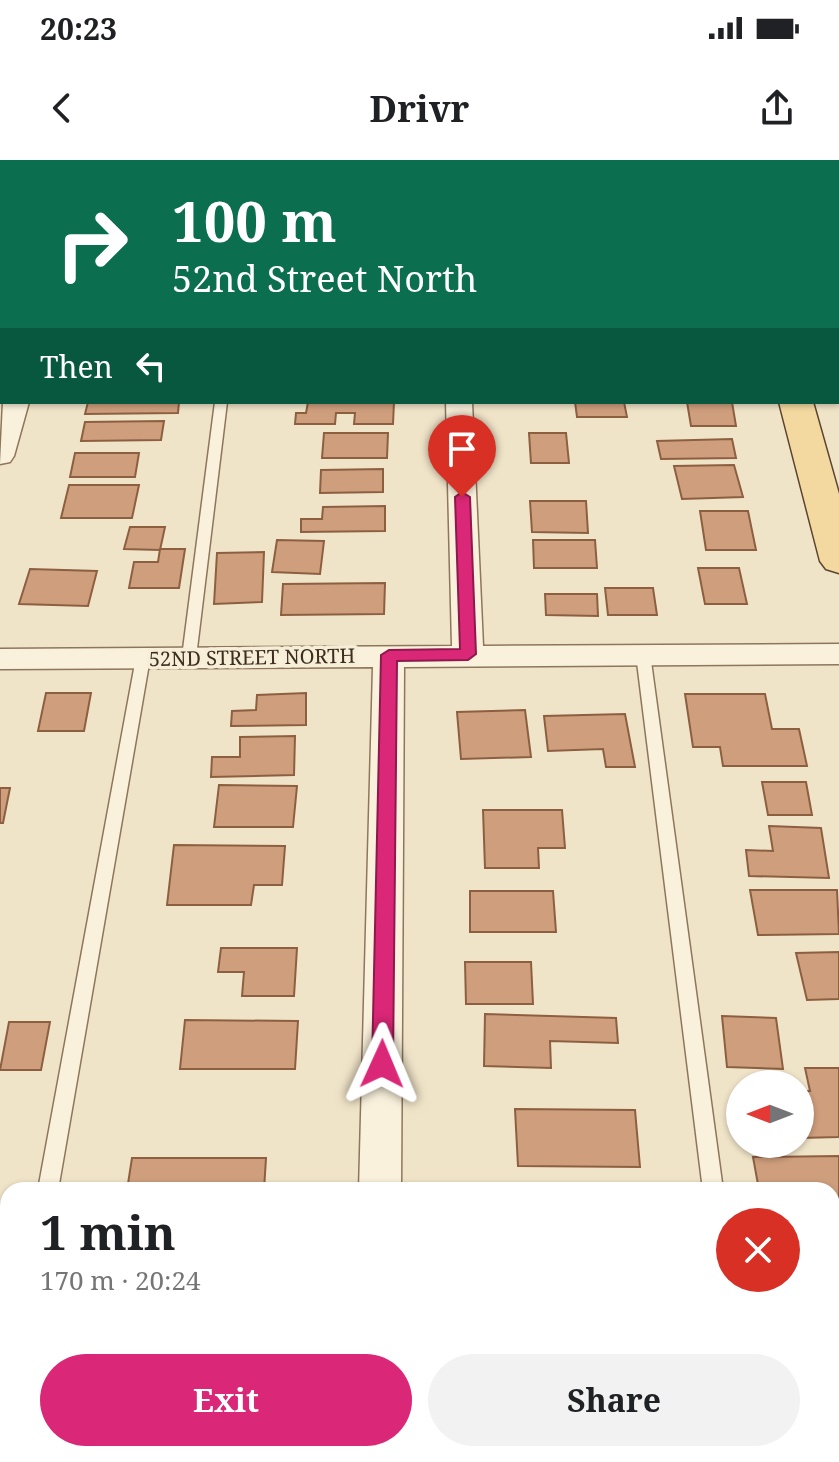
<!DOCTYPE html>
<html lang="en">
<head>
<meta charset="utf-8">
<style>
	body { margin:0; font-family:"Noto Serif",serif; background:#f2f2f2; color:#202124; height:100vh; display:flex; flex-direction:column; font-size:30px; white-space:nowrap }
	* { box-sizing:border-box; margin:0 }
	p { font-size:26px; color:#757577 }
	.icon { flex:none; width:44px; height:44px; fill:none; stroke:currentColor; stroke-width:2; stroke-linecap:round; stroke-linejoin:round }
	.map { position:relative; flex:1; overflow:hidden }
	.drawer { position:absolute; left:0px; top:1022px; width:840px; height:280px; display:flex; flex-direction:column; background:#fff; border-radius:24px 24px 0 0; box-shadow:0 2px 6px #0004 }
	.drawer>* { flex:none }
	.banner { position:absolute; left:0px; top:0px; width:840px; height:244px; box-shadow:0 2px 6px #0004; background:#0b6e4f; color:#fff; overflow:hidden }
	.needle { width:52px; rotate:270deg }
	.tools { position:absolute; left:726px; top:910px; display:grid; gap:16px }
	.tools a { display:grid; place-items:center; width:88px; height:88px; border-radius:50%; background:#fff; box-shadow:0 2px 6px #0004; font-size:40px }
	.pin { position:absolute; display:grid; place-items:center; width:68px; height:68px; color:#fff; margin:-82px -34px; border-radius:50% 50% 50% 0; rotate:-45deg; box-shadow:0 0 8px #0007 }
	.pin .icon { rotate:45deg }
	.me { position:absolute; width:88px; margin:-44px; rotate:1deg; stroke-linejoin:round; filter:drop-shadow(0 0 6px #0008) }
	.turn { display:flex; align-items:center; gap:28px; height:168px; padding:0 40px; font-size:36px }
	.turn .icon { width:104px; height:104px; stroke-width:2.5 }
	.turn b { display:block; font-size:56px; line-height:68px }
	.then { display:flex; align-items:center; height:76px; padding:0 40px; background:#0003; gap:16px; font-size:30px }
	.round { display:grid; place-items:center; flex:none; width:84px; height:84px; border-radius:42px; background:#f2f2f2 }
	.summary { display:flex; align-items:center; justify-content:space-between; height:136px; padding:0 40px }
	h1 { font-size:48px; font-weight:700; line-height:60px }
	.button { display:flex; gap:16px; margin-top:auto; padding:16px 40px }
	.button a { flex:1; height:92px; border-radius:48px; background:#db2777; color:#fff; font-size:32px; font-weight:700; line-height:92px; text-align:center }
	.button a+a { background:#f2f2f2; color:#202124 }
	.status { display:flex; justify-content:space-between; align-items:center; height:56px; padding:0 40px; background:#fff; direction:ltr }
	.status svg { height:22px; fill:currentColor }
	header { display:flex; justify-content:space-between; align-items:center; height:104px; padding:0 40px; background:#fff; font-size:36px; font-weight:700 }
	.map>svg:first-child { display:block }
</style>
</head>
<body>
<div class="status"><b>20:23</b><svg viewBox="0 0 49 12"><path d="M0 12V9h3v3zM5 12V6h3v6zM10 12V3h3v9zM15 12V0h3v12zM26 1h20v11H26zM47 4h2v5h-2z"/></svg></div>
<header><svg class="icon" aria-label="back" viewBox="0 0 24 24"><path d="M15 5l-7 7 7 7"/></svg>Drivr<svg class="icon" aria-label="share" viewBox="0 0 24 24"><path d="M12 15V3M7 8l5-5 5 5M5 13v7h14v-7"/></svg></header>
<div class="map">
<svg width="839" height="1302" viewBox="0 0 839 1302">
	<rect width="100%" height="100%" fill="#f0e4c8"/>
	<path fill="#cf9f7d" stroke="#8d5f41" stroke-width="2" d="M 88,242 L 179,242 L 178,253 L 85,254 Z
		M 308,242 L 394,242 L 393,264 L 354,264 L 355,253 L 336,253 L 335,264 L 295,264 L 296,253 L 306,253 Z
		M 575,242 L 624,242 L 627,257 L 577,257 Z
		M 687,242 L 732,242 L 736,266 L 691,266 Z
		M 164,261 L 161,280 L 81,281 L 85,262 Z
		M 324,273 L 388,273 L 387,298 L 322,298 Z
		M 529,273 L 566,273 L 569,303 L 531,303 Z
		M 732,279 L 736,298 L 661,299 L 657,281 Z
		M 75,293 L 139,293 L 135,317 L 70,317 Z
		M 734,305 L 743,337 L 682,339 L 674,306 Z
		M 383,309 L 383,332 L 320,333 L 321,310 Z
		M 69,325 L 139,325 L 132,358 L 61,358 Z
		M 530,341 L 586,341 L 588,373 L 532,372 Z
		M 385,346 L 385,371 L 301,372 L 301,359 L 322,359 L 323,347 Z
		M 700,351 L 748,351 L 756,390 L 706,390 Z
		M 130,367 L 165,367 L 160,390 L 124,389 Z
		M 277,380 L 324,381 L 320,414 L 272,412 Z
		M 533,380 L 595,380 L 597,408 L 534,408 Z
		M 160,389 L 185,389 L 179,428 L 129,428 L 134,402 L 158,402 Z
		M 264,392 L 262,442 L 214,444 L 217,393 Z
		M 698,408 L 739,408 L 747,444 L 705,444 Z
		M 30,409 L 97,411 L 88,446 L 19,444 Z
		M 385,423 L 384,454 L 281,455 L 283,424 Z
		M 605,428 L 653,428 L 657,455 L 608,455 Z
		M 545,434 L 597,434 L 598,456 L 546,455 Z
		M 46,533 L 91,533 L 84,571 L 38,571 Z
		M 306,533 L 306,565 L 231,566 L 232,551 L 256,550 L 257,535 Z
		M 685,534 L 765,534 L 772,569 L 799,569 L 807,606 L 723,606 L 720,587 L 693,587 Z
		M 525,550 L 531,597 L 461,599 L 457,552 Z
		M 625,554 L 635,607 L 606,607 L 603,589 L 548,591 L 544,556 Z
		M 295,576 L 294,615 L 211,617 L 212,597 L 240,597 L 240,577 Z
		M 762,622 L 806,622 L 812,655 L 768,655 Z
		M 219,625 L 297,626 L 293,667 L 214,667 Z
		M 0,628 L 10,628 L 3,663 L 0,663 Z
		M 483,650 L 562,650 L 565,688 L 538,688 L 539,708 L 485,708 Z
		M 769,666 L 821,668 L 829,718 L 749,716 L 746,690 L 773,691 Z
		M 174,685 L 285,686 L 282,725 L 254,725 L 251,745 L 167,745 Z
		M 750,730 L 837,730 L 839,774 L 758,775 Z
		M 470,731 L 553,731 L 556,772 L 470,772 Z
		M 221,788 L 297,788 L 294,836 L 242,836 L 244,812 L 218,812 Z
		M 839,792 L 839,839 L 807,840 L 796,793 Z
		M 465,802 L 531,802 L 533,844 L 466,844 Z
		M 485,854 L 616,858 L 618,883 L 550,881 L 551,908 L 484,906 Z
		M 722,856 L 776,858 L 783,909 L 727,907 Z
		M 185,860 L 298,861 L 295,909 L 180,909 Z
		M 9,862 L 50,862 L 41,910 L 0,910 Z
		M 805,908 L 839,908 L 839,977 L 800,978 L 800,931 L 810,931 Z
		M 515,949 L 635,950 L 640,1007 L 518,1006 Z
		M 839,996 L 839,1056 L 832,1056 L 832,1030 L 759,1030 L 753,997 Z
		M 132,998 L 266,998 L 264,1030 L 127,1030 Z
		M 832,1185 L 839,1185 L 839,1247 L 832,1248 Z
		M 832,1260 L 839,1260 L 839,1302 L 814,1302 L 813,1294 L 832,1294 Z"/>
	<g fill="none" stroke-linecap="round" stroke-linejoin="round">
		<g stroke="#8d765c" stroke-width="3">
			<path id="service" d="M 247,0 L 257,0 L 257,2 L 247,2 Z
				M 215,242 L 227,242 L 196,497 L 189,502 L 182,497 Z
				M 643,489 L 650,494 L 723,1030 L 703,1030 L 636,494 Z
				M 143,493 L 150,498 L 58,1030 L 38,1030 L 136,498 Z
				M 8,1258 L 8,1294 L 14,1294 L 13,1302 L 0,1302 L 0,1262 Z
				M 738,1294 L 760,1294 L 761,1302 L 739,1302 Z"/>
		</g>
		<g stroke="#8d765c" stroke-width="3">
			<path id="minor" d="M 75,0 L 97,0 L 74,2 Z
				M 439,0 L 461,0 L 461,2 L 439,2 Z
				M 838,121 L 839,121 L 839,135 L 838,135 Z
				M 0,123 L 2,123 L 2,137 L 0,137 Z
				M 3,242 L 29,242 L 14,296 L 10,302 L 0,304 Z
				M 446,242 L 472,242 L 483,486 L 839,484 L 839,504 L 404,507 L 401,1030 L 359,1030 L 373,507 L 0,509 L 0,489 L 452,486 Z
				M 832,1099 L 839,1099 L 839,1137 L 832,1137 Z
				M 0,1105 L 8,1105 L 8,1143 L 0,1143 Z
				M 354,1294 L 400,1294 L 400,1302 L 354,1302 Z"/>
		</g>
		<g stroke="#5b4430" stroke-width="3">
			<path id="primary" d="M 715,0 L 743,0 L 744,2 L 716,2 Z
				M 757,0 L 785,0 L 785,2 L 757,2 Z
				M 838,208 L 839,208 L 839,232 L 838,232 Z
				M 779,242 L 813,242 L 839,334 L 839,413 L 826,409 L 820,401 Z"/>
		</g>
		<use href="#service" fill="#faf1dc" fill-rule="evenodd"/>
		<use href="#minor" fill="#faf1dc" fill-rule="evenodd"/>
		<use href="#primary" fill="#f3d9a0" fill-rule="evenodd"/>
	</g>
	<path fill="#db2777" stroke="#8e194d" stroke-width="2" d="M 462,332 L 470,337 L 476,494 L 468,500 L 397,501 L 393,904 L 390,910 L 382,913 L 375,910 L 372,904 L 381,495 L 389,490 L 460,489 L 455,337 Z"/>
	<g text-anchor="middle" dominant-baseline="central" stroke-width="7" stroke-linejoin="round" paint-order="stroke">
		<g font-size="20" fill="#3d2e20" stroke="#f7eed8">
			<text transform="translate(252 497) rotate(-1)">52ND STREET NORTH</text>
		</g>
	</g>
</svg>
<div class="tools">
<a><svg class="needle" viewBox="-14 -14 28 28"><path d="M0-13l5 13h-10z" fill="#e53935"/><path d="M0 13l5-13h-10z" fill="#757577"/></svg></a>
</div>
<div class="pin" style="left:462px;top:337px;background:#d93025"><svg class="icon" aria-label="arrive" viewBox="0 0 24 24"><path d="M6 21V4h12l-3 4 3 4H6"/></svg></div>
<svg class="me" style="left:382px;top:904px" viewBox="-20 -20 40 40"><path d="M0-17L14 15 0 8-14 15z" fill="#db2777" stroke="#fff" stroke-width="4"/></svg>
<div class="banner">
<div class="turn"><svg class="icon" aria-label="right" viewBox="0 0 24 24"><path d="M7 20v-9h11M14 6l5 5-5 5"/></svg><div><b>100 m</b>52nd Street North</div></div>
<div class="then">Then<svg class="icon" aria-label="left" viewBox="0 0 24 24"><path d="M17 20v-9H6M10 6l-5 5 5 5"/></svg></div>
</div>
<section class="drawer">
<div class="summary"><div><h1>1 min</h1><p>170 m · 20:24</p></div><a class="round" style="background:#d93025;color:#fff"><svg class="icon" aria-label="close" viewBox="0 0 24 24"><path d="M6 6l12 12M18 6L6 18"/></svg></a></div>
<div class="button"><a>Exit</a><a>Share</a></div>
</section>
</div>
</body>
</html>
